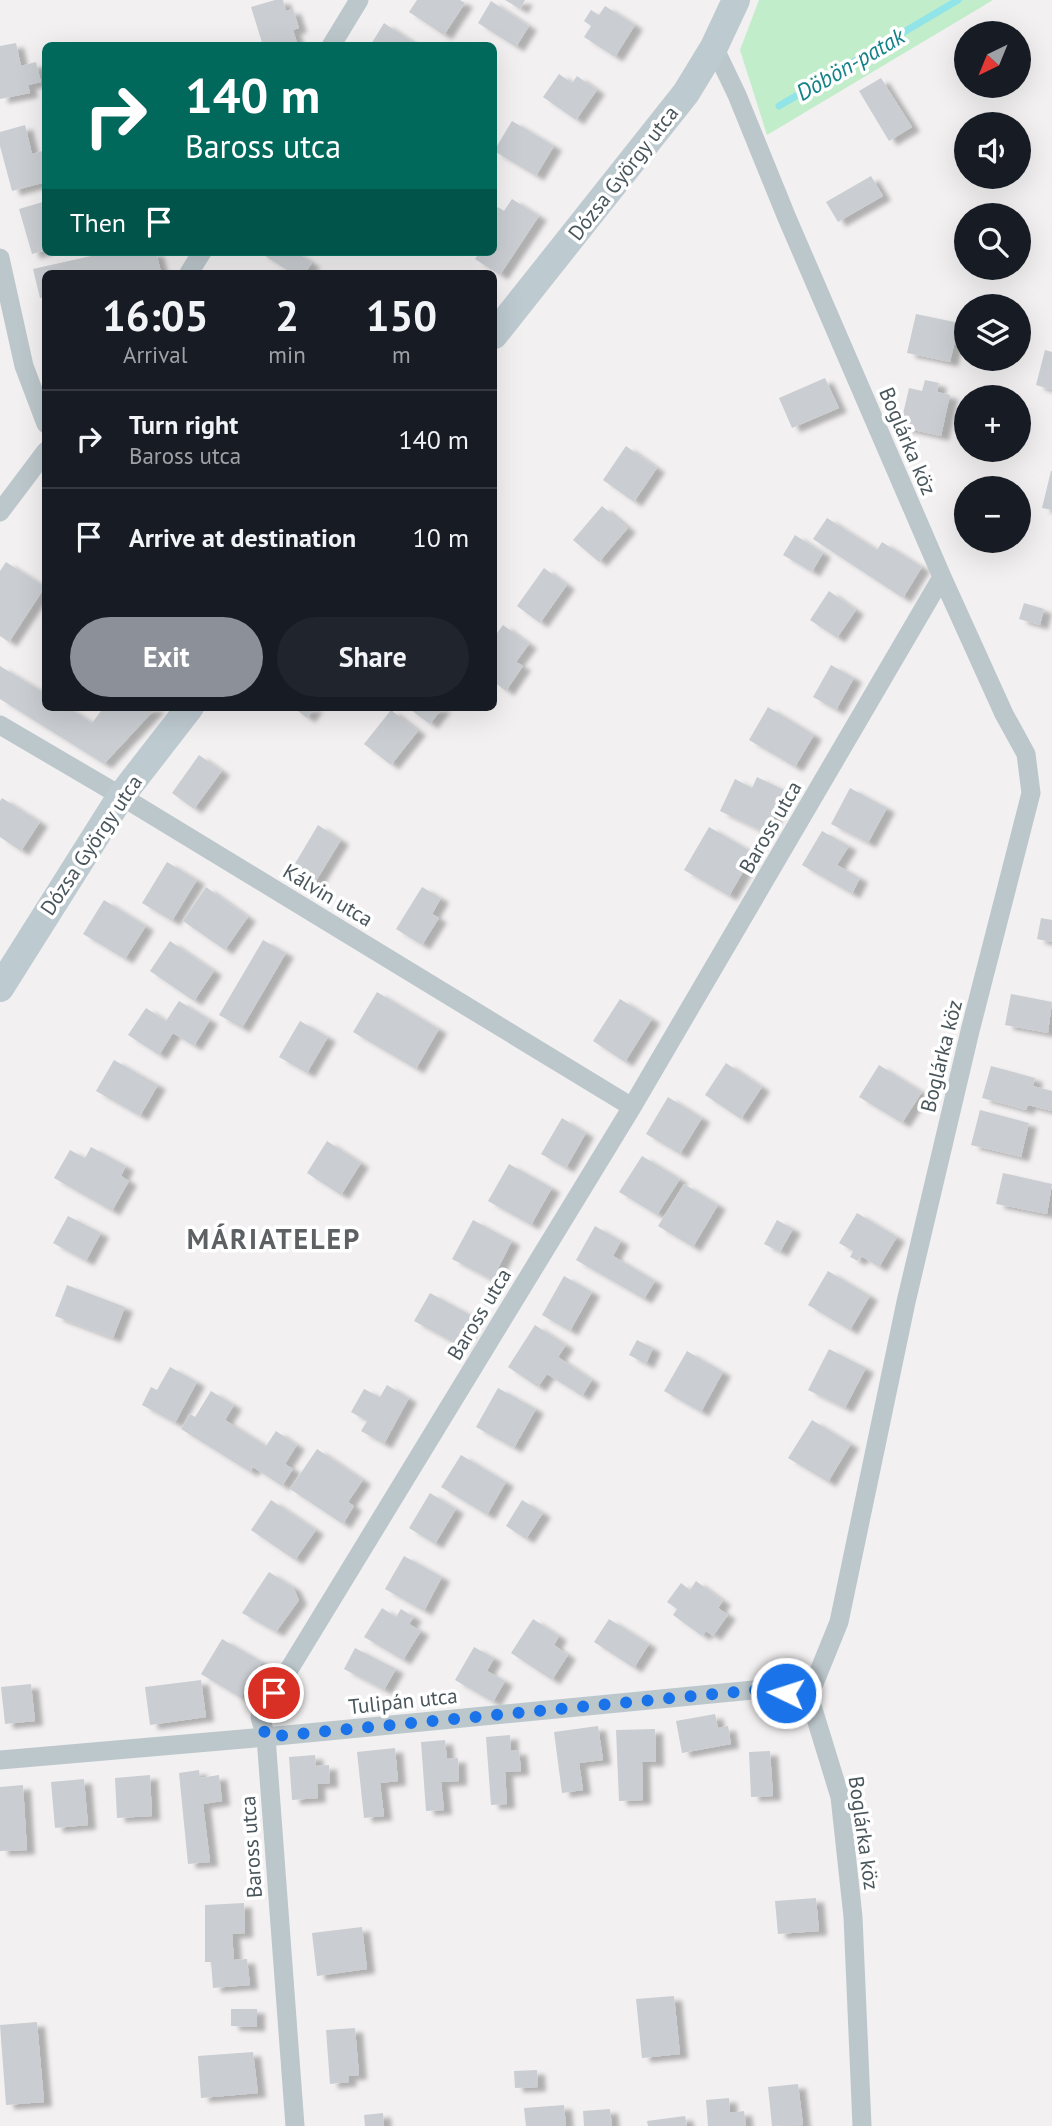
<!DOCTYPE html>
<html lang="en">
<head>
<meta charset="utf-8">
<style>
	body { margin:0; font-family:"PT Sans",sans-serif; background:#20242c; color:#f1f3f6; height:100vh; display:flex; flex-direction:column; font-size:26px; white-space:nowrap }
	* { box-sizing:border-box; margin:0 }
	p { font-size:23px; color:#9ea1a6 }
	.icon { flex:none; width:38px; height:38px; fill:none; stroke:currentColor; stroke-width:2; stroke-linecap:round; stroke-linejoin:round }
	.map { position:relative; flex:1; overflow:hidden }
	.side { position:absolute; left:42px; top:270px; width:455px; height:441px; display:flex; flex-direction:column; background:#171b24; border-radius:10px; box-shadow:0 7px 28px #0002 }
	.side>* { flex:none }
	.hud { position:absolute; left:42px; top:42px; width:455px; height:214px; border-radius:10px; box-shadow:0 7px 28px #0002; background:#00695c; color:#fff; overflow:hidden }
	.needle { width:46px; rotate:223deg }
	.controls { position:absolute; left:954px; top:21px; display:grid; gap:14px }
	.controls a { display:grid; place-items:center; width:77px; height:77px; border-radius:50%; background:#171b24; box-shadow:0 7px 28px #0002; font-size:35px }
	.pin { position:absolute; display:grid; place-items:center; width:60px; height:60px; color:#fff; margin:-30px; border:4px solid #fff; border-radius:50%; box-shadow:0 2px 7px #0007 }
	.me { position:absolute; width:77px; margin:-38px; rotate:274deg; stroke-linejoin:round; filter:drop-shadow(0 0 5px #0008) }
	.turn { display:flex; align-items:center; gap:24px; height:147px; padding:0 28px; font-size:32px }
	.turn .icon { width:91px; height:91px; stroke-width:2.5 }
	.turn b { display:block; font-size:49px; line-height:60px }
	.then { display:flex; align-items:center; height:66px; padding:0 28px; background:#0003; gap:14px; font-size:26px }
	.eta { display:flex; justify-content:space-evenly; align-items:center; height:119px; text-align:center }
	.eta b { font-size:42px; font-weight:700; line-height:49px }
	.action { display:flex; gap:14px; margin-top:auto; padding:14px 28px }
	.action a { flex:1; height:80px; border-radius:42px; background:#8c9099; color:#fff; font-size:28px; font-weight:700; line-height:80px; text-align:center }
	.action a+a { background:#20242c; color:#f1f3f6 }
	ul { padding:0; list-style:none }
	li { display:flex; align-items:center; gap:21px; height:98px; padding:0 28px; border-top:2px solid #363941 }
	li div { flex:1 }
	li b { display:block; font-size:26px }
	li em { font-style:normal }
	.map>svg:first-child { display:block }
</style>
</head>
<body>
<div class="map">
<svg width="1052" height="2126" viewBox="0 0 1052 2126">
	<defs>
		<filter id="shadow"><feDropShadow dx="8" dy="4.5" stdDeviation="2" flood-color="#0004"/></filter>
	</defs>
	<rect width="100%" height="100%" fill="#f2f0f0"/>
	<path fill="#c1edcb" d="M 759,0 L 993,0 L 767,135 L 740,50 Z"/>
	<g fill="none" stroke-linecap="round" stroke-linejoin="round">
		<path stroke="#91e4e7" stroke-width="7" d="M 779,106 L 958,0"/>
	</g>
	<path fill="#caced2" filter="url(#shadow)" d="M 275,0 L 283,0 L 286,11 L 293,9 L 299,28 L 293,30 L 298,46 L 263,46 L 251,7 Z
		M 417,0 L 460,0 L 465,3 L 444,35 L 409,12 Z
		M 505,0 L 525,0 L 520,9 Z
		M 491,1 L 529,26 L 516,47 L 478,23 Z
		M 605,6 L 635,25 L 615,57 L 584,37 L 591,26 L 584,21 L 591,10 L 599,15 Z
		M 384,23 L 418,46 L 370,46 Z
		M 16,43 L 21,66 L 36,62 L 41,82 L 28,85 L 30,93 L 0,99 L 0,46 Z
		M 559,74 L 572,83 L 577,76 L 597,90 L 576,120 L 543,97 Z
		M 881,78 L 912,127 L 889,141 L 859,91 Z
		M 512,121 L 554,146 L 536,176 L 494,151 Z
		M 25,125 L 32,154 L 46,150 L 46,182 L 12,191 L 0,146 L 0,132 Z
		M 871,176 L 883,196 L 838,222 L 826,202 Z
		M 512,199 L 539,216 L 500,275 L 475,259 L 480,252 L 494,252 L 494,231 L 497,226 L 494,223 L 494,214 L 498,207 L 504,211 Z
		M 46,201 L 46,250 L 32,254 L 19,209 Z
		M 109,252 L 156,252 L 161,272 L 46,273 L 46,297 L 40,298 L 33,269 Z
		M 259,252 L 296,252 L 312,263 L 305,273 L 292,273 Z
		M 916,314 L 959,323 L 950,362 L 907,353 Z
		M 1045,350 L 1052,352 L 1052,390 L 1036,385 Z
		M 825,378 L 839,408 L 792,428 L 779,398 Z
		M 925,380 L 939,383 L 937,392 L 950,395 L 941,436 L 900,427 L 909,388 L 922,391 Z
		M 626,446 L 657,468 L 634,502 L 603,480 Z
		M 1051,471 L 1052,471 L 1052,510 L 1042,508 Z
		M 602,506 L 628,528 L 599,562 L 573,540 Z
		M 827,518 L 877,550 L 882,542 L 922,567 L 903,598 L 813,539 Z
		M 795,535 L 823,553 L 812,572 L 783,555 Z
		M 6,562 L 45,587 L 9,642 L 0,636 L 0,571 Z
		M 544,568 L 567,585 L 540,623 L 517,606 Z
		M 829,591 L 856,610 L 837,638 L 810,620 Z
		M 1024,603 L 1044,609 L 1040,625 L 1019,619 Z
		M 503,625 L 529,644 L 516,662 L 523,666 L 506,691 L 494,682 L 494,637 Z
		M 831,665 L 854,678 L 836,710 L 813,697 Z
		M 0,666 L 46,694 L 46,707 L 67,707 L 92,723 L 104,707 L 157,707 L 104,764 L 0,699 Z
		M 293,707 L 315,707 L 307,718 Z
		M 407,707 L 443,707 L 430,724 Z
		M 768,707 L 814,735 L 795,767 L 749,740 Z
		M 391,710 L 418,731 L 391,765 L 364,744 Z
		M 199,755 L 222,771 L 194,809 L 172,793 Z
		M 757,777 L 786,791 L 766,833 L 720,811 L 735,779 L 752,788 Z
		M 850,788 L 887,808 L 868,843 L 831,824 Z
		M 2,798 L 40,822 L 21,851 L 0,837 L 0,801 Z
		M 318,825 L 341,840 L 313,886 L 290,872 Z
		M 709,827 L 754,853 L 729,896 L 684,870 Z
		M 822,831 L 849,846 L 837,865 L 860,878 L 852,894 L 802,865 Z
		M 167,862 L 197,880 L 172,921 L 142,903 Z
		M 206,887 L 248,917 L 225,950 L 183,921 Z
		M 422,887 L 441,898 L 432,914 L 439,918 L 422,945 L 396,929 Z
		M 104,900 L 146,926 L 125,959 L 83,934 Z
		M 1041,918 L 1052,920 L 1052,942 L 1037,939 Z
		M 263,940 L 286,953 L 242,1028 L 219,1015 Z
		M 170,941 L 214,971 L 194,1001 L 150,971 Z
		M 377,992 L 439,1029 L 416,1069 L 353,1032 Z
		M 1011,994 L 1052,1002 L 1048,1033 L 1005,1025 Z
		M 620,999 L 652,1019 L 625,1062 L 593,1041 Z
		M 179,1001 L 210,1020 L 194,1046 L 173,1033 L 159,1055 L 128,1035 L 146,1008 L 166,1021 Z
		M 300,1021 L 328,1037 L 307,1073 L 279,1057 Z
		M 114,1060 L 158,1085 L 140,1116 L 96,1091 Z
		M 726,1063 L 762,1087 L 741,1119 L 705,1095 Z
		M 879,1065 L 922,1092 L 902,1123 L 859,1097 Z
		M 991,1066 L 1035,1078 L 1033,1086 L 1052,1091 L 1052,1111 L 1028,1105 L 1026,1110 L 982,1098 Z
		M 668,1097 L 702,1118 L 680,1154 L 646,1134 Z
		M 980,1110 L 1029,1123 L 1021,1157 L 971,1145 Z
		M 562,1118 L 586,1133 L 566,1168 L 541,1154 Z
		M 327,1141 L 361,1163 L 341,1195 L 307,1173 Z
		M 91,1147 L 126,1166 L 121,1176 L 129,1181 L 112,1211 L 54,1178 L 70,1150 L 85,1158 Z
		M 642,1156 L 680,1179 L 657,1215 L 619,1192 Z
		M 509,1164 L 552,1188 L 531,1225 L 488,1201 Z
		M 1003,1173 L 1052,1184 L 1047,1214 L 996,1204 Z
		M 684,1184 L 718,1205 L 693,1247 L 658,1226 Z
		M 857,1213 L 897,1237 L 879,1267 L 861,1256 L 858,1261 L 850,1257 L 853,1251 L 839,1243 Z
		M 68,1216 L 101,1233 L 86,1261 L 53,1243 Z
		M 473,1220 L 512,1241 L 492,1280 L 452,1259 Z
		M 777,1220 L 793,1229 L 780,1252 L 764,1244 Z
		M 595,1226 L 621,1241 L 613,1256 L 655,1281 L 644,1299 L 576,1260 Z
		M 828,1271 L 870,1296 L 850,1330 L 808,1305 Z
		M 564,1276 L 592,1292 L 570,1331 L 542,1315 Z
		M 67,1285 L 125,1307 L 113,1338 L 55,1316 Z
		M 430,1293 L 476,1318 L 460,1346 L 414,1321 Z
		M 535,1325 L 566,1345 L 558,1357 L 592,1380 L 582,1396 L 547,1374 L 538,1387 L 508,1367 Z
		M 637,1340 L 653,1348 L 646,1364 L 629,1355 Z
		M 829,1349 L 866,1368 L 845,1408 L 808,1390 Z
		M 687,1351 L 723,1372 L 701,1412 L 664,1391 Z
		M 170,1367 L 197,1382 L 175,1423 L 142,1405 L 151,1387 L 157,1390 Z
		M 387,1385 L 409,1398 L 384,1444 L 361,1431 L 367,1421 L 351,1412 L 364,1389 L 380,1397 Z
		M 498,1388 L 536,1409 L 514,1448 L 476,1427 Z
		M 211,1391 L 234,1405 L 225,1420 L 266,1446 L 276,1431 L 297,1445 L 285,1464 L 293,1469 L 282,1486 L 253,1467 L 250,1472 L 181,1429 L 190,1414 L 195,1417 Z
		M 812,1420 L 851,1444 L 828,1482 L 788,1458 Z
		M 317,1449 L 363,1480 L 348,1502 L 354,1506 L 343,1524 L 290,1489 Z
		M 461,1455 L 506,1482 L 487,1515 L 441,1487 Z
		M 430,1493 L 456,1509 L 435,1544 L 409,1528 Z
		M 271,1500 L 316,1530 L 295,1560 L 251,1530 Z
		M 522,1500 L 543,1513 L 526,1539 L 506,1526 Z
		M 404,1556 L 442,1577 L 424,1611 L 385,1589 Z
		M 269,1572 L 293,1587 L 299,1600 L 276,1632 L 242,1613 Z
		M 696,1581 L 723,1601 L 718,1608 L 728,1615 L 713,1636 L 706,1631 L 702,1636 L 673,1615 L 677,1609 L 667,1602 L 681,1583 L 690,1590 Z
		M 382,1608 L 396,1617 L 401,1609 L 414,1617 L 409,1624 L 421,1631 L 403,1660 L 364,1637 Z
		M 533,1619 L 559,1636 L 554,1645 L 568,1655 L 552,1680 L 511,1653 Z
		M 609,1619 L 649,1644 L 634,1668 L 594,1642 Z
		M 222,1639 L 262,1662 L 241,1698 L 201,1674 Z
		M 474,1647 L 494,1658 L 487,1671 L 505,1681 L 493,1702 L 455,1680 Z
		M 355,1648 L 396,1669 L 384,1690 L 344,1669 Z
		M 201,1680 L 206,1717 L 150,1725 L 145,1687 Z
		M 31,1684 L 35,1721 L 5,1724 L 1,1687 Z
		M 715,1714 L 718,1728 L 728,1726 L 731,1744 L 682,1753 L 676,1721 Z
		M 598,1726 L 603,1760 L 579,1763 L 583,1790 L 562,1793 L 554,1732 Z
		M 655,1729 L 656,1762 L 642,1762 L 643,1800 L 619,1801 L 616,1730 Z
		M 510,1735 L 511,1751 L 519,1750 L 521,1771 L 505,1772 L 507,1804 L 491,1805 L 486,1737 Z
		M 445,1740 L 447,1759 L 458,1758 L 459,1781 L 441,1782 L 444,1810 L 426,1811 L 421,1742 Z
		M 395,1748 L 398,1781 L 380,1783 L 384,1816 L 364,1818 L 357,1752 Z
		M 770,1751 L 773,1796 L 751,1797 L 749,1752 Z
		M 315,1755 L 316,1766 L 329,1765 L 330,1783 L 317,1784 L 318,1798 L 292,1800 L 289,1757 Z
		M 199,1770 L 200,1778 L 219,1775 L 222,1801 L 203,1804 L 210,1862 L 188,1864 L 179,1773 Z
		M 150,1775 L 152,1816 L 117,1818 L 115,1778 Z
		M 84,1779 L 88,1825 L 55,1828 L 51,1782 Z
		M 23,1785 L 27,1850 L 0,1851 L 0,1787 Z
		M 816,1898 L 819,1931 L 778,1934 L 775,1901 Z
		M 244,1903 L 245,1933 L 232,1934 L 234,1960 L 247,1959 L 250,1985 L 213,1988 L 211,1962 L 205,1962 L 205,1905 Z
		M 362,1927 L 367,1969 L 317,1976 L 312,1933 Z
		M 674,1996 L 680,2054 L 642,2058 L 636,1999 Z
		M 231,2009 L 257,2009 L 257,2027 L 231,2026 Z
		M 37,2022 L 44,2102 L 6,2105 L 0,2025 Z
		M 355,2028 L 359,2075 L 348,2076 L 349,2082 L 330,2084 L 326,2030 Z
		M 253,2052 L 258,2093 L 201,2098 L 198,2056 Z
		M 537,2070 L 538,2087 L 515,2088 L 514,2071 Z
		M 798,2084 L 803,2125 L 772,2126 L 768,2087 Z
		M 729,2098 L 730,2113 L 744,2111 L 746,2126 L 708,2126 L 706,2100 Z
		M 564,2105 L 566,2126 L 526,2126 L 524,2108 Z
		M 610,2109 L 612,2126 L 584,2126 L 583,2111 Z
		M 383,2113 L 384,2126 L 365,2126 L 364,2115 Z
		M 685,2116 L 687,2126 L 648,2126 L 647,2121 Z"/>
	<g fill="none" stroke-linecap="round" stroke-linejoin="round">
		<path stroke="#bcc7cc" stroke-width="19" d="M 331,46 L 359,0
			M 714,47 L 737,95 L 787,218 L 942,577 L 1004,714 L 1026,754 L 1031,793 L 970,1031 L 906,1302 L 839,1622 L 809,1696 L 840,1797 L 853,1917 L 862,2126
			M 0,258 L 24,366 L 46,424
			M 189,273 L 202,252
			M 0,512 L 46,451
			M 0,725 L 121,796 L 632,1107
			M 0,1760 L 266,1737 L 764,1689 L 809,1696
			M 295,2126 L 266,1737 L 260,1717 L 632,1107 L 942,577"/>
		<path stroke="#bdcad0" stroke-width="28" d="M 494,335 L 686,93 L 714,47 L 736,0
			M 0,988 L 121,796 L 190,707"/>
	</g>
	<g fill="none" stroke-linecap="round" stroke-linejoin="round">
		<path stroke="#1a73e8" stroke-width="12" stroke-dasharray="0 21.6" d="M 274,1693 L 260,1717 L 266,1737 L 746,1691 L 764,1689 L 786,1693"/>
	</g>
	<g text-anchor="middle" dominant-baseline="central" stroke-width="7" stroke-linejoin="round" paint-order="stroke">
		<g font-size="21" fill="#49565c" stroke="#fff">
			<text transform="translate(623 173) rotate(-52)">Dózsa György utca</text>
			<text transform="translate(908 441) rotate(67)">Boglárka köz</text>
			<text transform="translate(770 827) rotate(-60)">Baross utca</text>
			<text transform="translate(91 845) rotate(-56)">Dózsa György utca</text>
			<text transform="translate(328 895) rotate(31)">Kálvin utca</text>
			<text transform="translate(941 1056) rotate(-76)">Boglárka köz</text>
			<text transform="translate(479 1314) rotate(-59)">Baross utca</text>
			<text transform="translate(403 1701) rotate(-6)">Tulipán utca</text>
			<text transform="translate(864 1833) rotate(82)">Boglárka köz</text>
			<text transform="translate(251 1847) rotate(-94)">Baross utca</text>
		</g>
		<g font-size="23" font-style="italic" fill="#148286" stroke="#fff">
			<text transform="translate(850 64) rotate(-30)">Döbön-patak</text>
		</g>
		<g font-size="28" font-weight="bold" letter-spacing="2" fill="#5d6164" stroke="#fff">
			<text x="274" y="1238">MÁRIATELEP</text>
		</g>
	</g>
</svg>
<div class="controls">
<a><svg class="needle" viewBox="-14 -14 28 28"><path d="M0-13l5 13h-10z" fill="#e53935"/><path d="M0 13l5-13h-10z" fill="#9ea1a6"/></svg></a>
<a><svg class="icon" aria-label="sound" viewBox="0 0 24 24"><path d="M4 9h4l5-4v14l-5-4H4zM17 9q2 3 0 6"/></svg></a>
<a><svg class="icon" aria-label="search" viewBox="0 0 24 24"><circle cx="10" cy="10" r="6"/><path d="M15 15l6 6"/></svg></a>
<a><svg class="icon" aria-label="layers" viewBox="0 0 24 24"><path d="M12 4l9 5-9 5-9-5zM3 14l9 5 9-5"/></svg></a>
<a>+</a>
<a>−</a>
</div>
<div class="pin" style="left:274px;top:1693px;background:#d93025"><svg class="icon" aria-label="arrive" viewBox="0 0 24 24"><path d="M6 21V4h12l-3 4 3 4H6"/></svg></div>
<svg class="me" style="left:786px;top:1693px" viewBox="-20 -20 40 40"><circle r="17" fill="#1a73e8" stroke="#fff" stroke-width="3"/><path d="M0-11L8 9 0 5-8 9z" fill="#fff"/></svg>
<div class="hud">
<div class="turn"><svg class="icon" aria-label="right" viewBox="0 0 24 24"><path d="M7 20v-9h11M14 6l5 5-5 5"/></svg><div><b>140 m</b>Baross utca</div></div>
<div class="then">Then<svg class="icon" aria-label="arrive" viewBox="0 0 24 24"><path d="M6 21V4h12l-3 4 3 4H6"/></svg></div>
</div>
<section class="side">
<div class="eta">
<div><b>16:05</b><p>Arrival</p></div>
<div><b>2</b><p>min</p></div>
<div><b>150</b><p>m</p></div>
</div>
<ul>
<li><svg class="icon" aria-label="right" viewBox="0 0 24 24"><path d="M7 20v-9h11M14 6l5 5-5 5"/></svg><div><b>Turn right</b><p>Baross utca</p></div><em>140 m</em></li>
<li><svg class="icon" aria-label="arrive" viewBox="0 0 24 24"><path d="M6 21V4h12l-3 4 3 4H6"/></svg><div><b>Arrive at destination</b></div><em>10 m</em></li>
</ul>
<div class="action"><a>Exit</a><a>Share</a></div>
</section>
</div>
</body>
</html>
